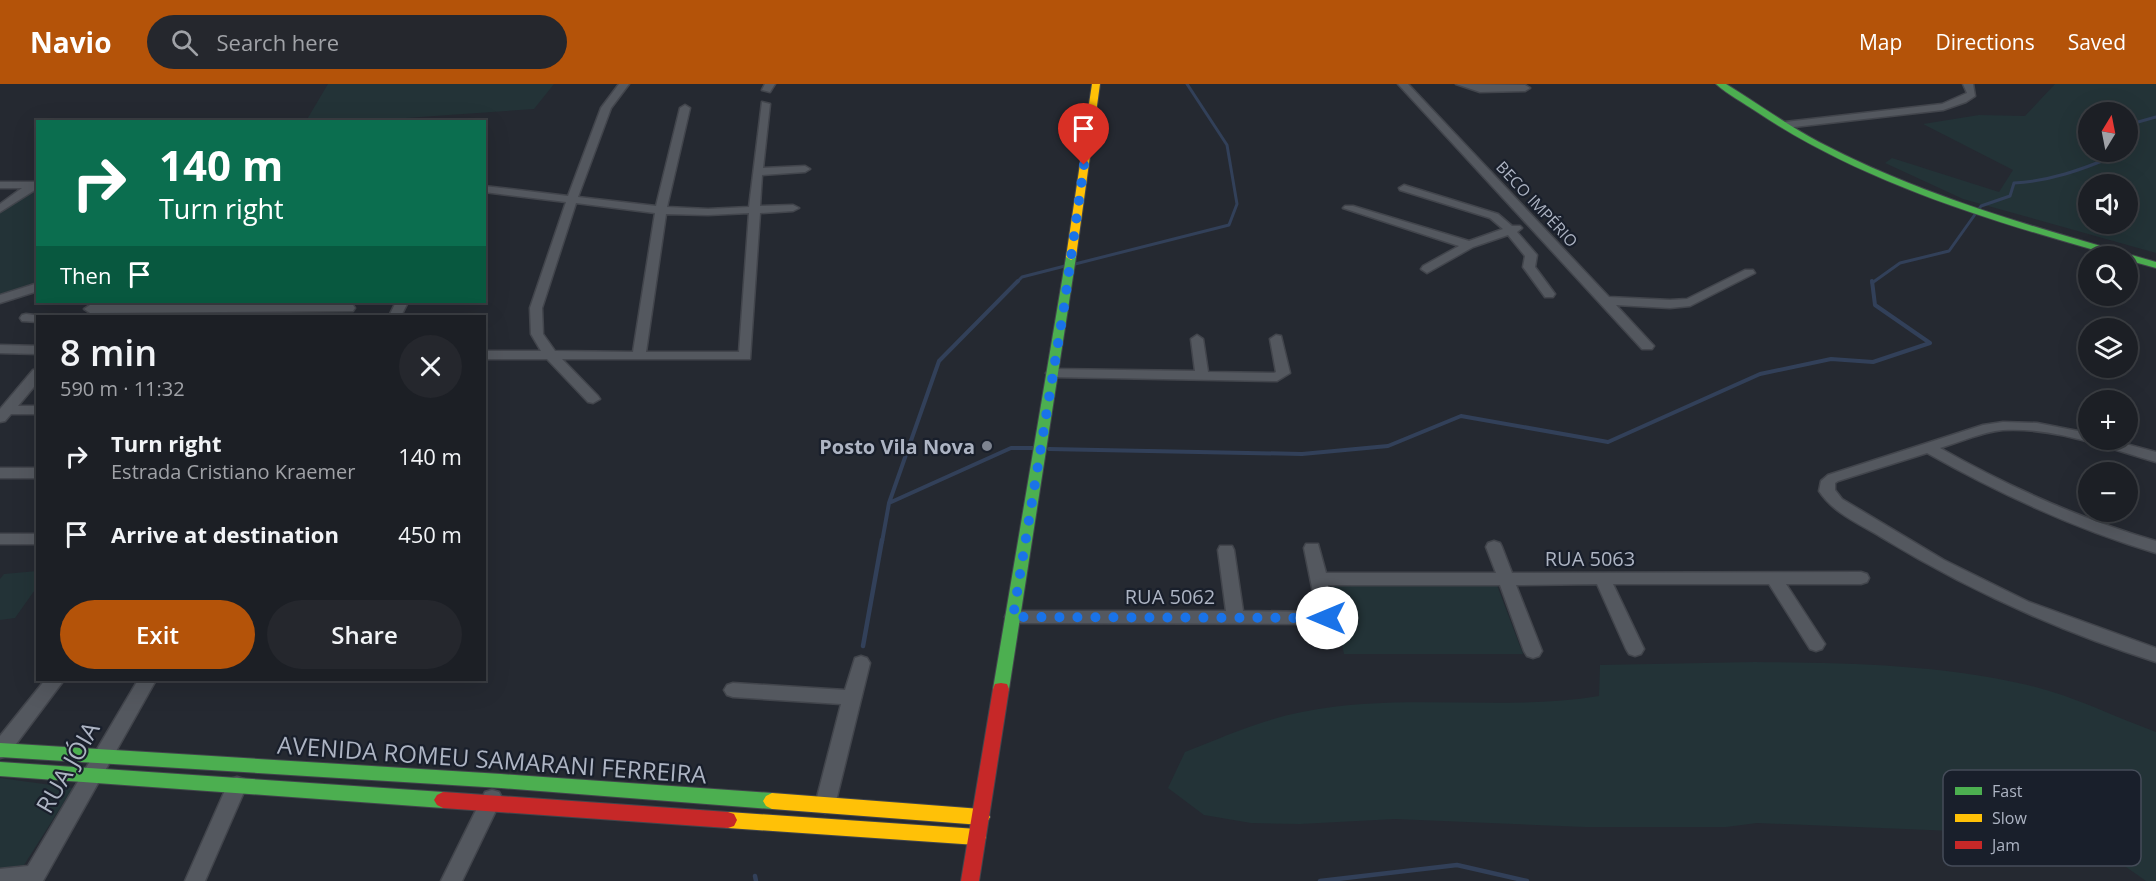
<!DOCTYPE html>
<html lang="en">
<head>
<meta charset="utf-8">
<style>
	body { margin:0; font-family:"Open Sans",sans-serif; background:#25272d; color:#f1f3f6; height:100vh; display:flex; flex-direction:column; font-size:22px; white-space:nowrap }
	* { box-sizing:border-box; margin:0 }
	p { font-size:20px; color:#a0a2a7 }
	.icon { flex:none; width:33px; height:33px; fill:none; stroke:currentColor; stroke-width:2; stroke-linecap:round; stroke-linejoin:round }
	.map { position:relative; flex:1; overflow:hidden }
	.panel { position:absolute; left:36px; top:231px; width:450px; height:366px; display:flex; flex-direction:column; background:#1c1f25; border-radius:0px; box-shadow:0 6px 24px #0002,0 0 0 2px #3a3d42 }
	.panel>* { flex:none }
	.top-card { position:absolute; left:36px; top:36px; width:450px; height:183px; border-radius:0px; box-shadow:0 6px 24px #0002,0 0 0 2px #3a3d42; background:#0b6e4f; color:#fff; overflow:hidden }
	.needle { width:39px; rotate:10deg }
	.tools { position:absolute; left:2078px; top:18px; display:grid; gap:12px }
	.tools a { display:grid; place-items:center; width:60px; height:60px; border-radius:50%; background:#1c1f25; box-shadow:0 6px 24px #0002,0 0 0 2px #3a3d42; font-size:30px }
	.pin { position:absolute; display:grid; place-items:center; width:51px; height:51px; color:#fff; margin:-62px -26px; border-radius:50% 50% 50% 0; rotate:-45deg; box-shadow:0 0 6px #0007 }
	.pin .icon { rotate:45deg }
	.me { position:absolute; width:66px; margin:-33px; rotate:270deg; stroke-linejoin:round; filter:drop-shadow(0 0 4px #0008) }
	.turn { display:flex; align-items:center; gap:21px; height:126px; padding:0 24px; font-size:27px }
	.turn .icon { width:78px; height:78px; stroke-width:2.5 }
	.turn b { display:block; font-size:42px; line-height:51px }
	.then { display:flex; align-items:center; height:57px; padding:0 24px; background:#0003; gap:12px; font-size:22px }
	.round { display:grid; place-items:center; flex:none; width:63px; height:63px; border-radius:32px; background:#25272d }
	.overview { display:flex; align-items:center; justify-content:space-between; height:102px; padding:0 24px }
	h1 { font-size:36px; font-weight:600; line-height:45px }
	.cta { display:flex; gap:12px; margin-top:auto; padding:12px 24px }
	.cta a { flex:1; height:69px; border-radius:36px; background:#b45309; color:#fff; font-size:24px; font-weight:600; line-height:69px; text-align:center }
	.cta a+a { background:#25272d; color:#f1f3f6 }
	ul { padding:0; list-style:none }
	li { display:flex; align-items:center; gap:18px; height:78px; padding:0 24px }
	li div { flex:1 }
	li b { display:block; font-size:22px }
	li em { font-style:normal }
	header { display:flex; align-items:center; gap:36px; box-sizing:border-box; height:84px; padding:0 30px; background:#b45309; color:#fff }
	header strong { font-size:28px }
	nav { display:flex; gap:33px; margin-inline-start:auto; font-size:21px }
	.search { width:420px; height:54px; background:#25272d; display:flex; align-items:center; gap:15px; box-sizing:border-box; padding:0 21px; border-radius:33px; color:#a0a2a7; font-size:22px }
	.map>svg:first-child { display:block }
</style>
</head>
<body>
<header>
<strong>Navio</strong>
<div class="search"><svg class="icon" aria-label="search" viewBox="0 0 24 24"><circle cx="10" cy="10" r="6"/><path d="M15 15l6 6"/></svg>Search here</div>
<nav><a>Map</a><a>Directions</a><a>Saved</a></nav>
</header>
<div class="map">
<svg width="2156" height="797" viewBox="0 0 2156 797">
	<rect width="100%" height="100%" fill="#252931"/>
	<path fill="#233337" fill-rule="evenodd" d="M 328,0 L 554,0 L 534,25 L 363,37 L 306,37 Z
		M 2055,0 L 2156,0 L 2156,169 L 1963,115 L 1885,79 L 1892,74 L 1999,108 L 2013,86 L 1923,40 L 1979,31 L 2025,32 ZM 2127,28 L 2127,68 L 2088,68 L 2088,28 ZM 2127,100 L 2127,140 L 2088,140 L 2088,100 Z
		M 32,106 L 37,106 L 37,201 L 0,213 L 0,129 Z
		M 37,487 L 37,503 L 15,534 L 0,536 L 0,495 L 4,490 Z
		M 1497,501 L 1523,570 L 1344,570 L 1329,502 Z
		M 1755,578 C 1845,579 1934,580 2023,600 C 2069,610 2112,632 2156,648 L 2156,797 L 2146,797 L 2109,771 L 2053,752 L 2001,746 L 1953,747 L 1757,739 L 1726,743 L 1585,743 L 1395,735 L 1300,740 L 1251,739 L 1204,731 L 1168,704 L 1185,668 C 1223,653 1261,636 1302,628 C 1400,608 1501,628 1599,612 L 1600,581 Z
		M 0,694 L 73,704 L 24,781 L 0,784 Z"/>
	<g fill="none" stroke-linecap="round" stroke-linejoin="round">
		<path stroke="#324059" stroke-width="3" d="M 2127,45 L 2131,40 L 2156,33
			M 1075,180 L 1229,141 L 1237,120 L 1227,61 L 1187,0
			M 1016,199 L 1022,193 L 1065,182
			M 1872,199 L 1900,179 L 1949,167 L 1981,122 L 2010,112 L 2014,99 C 2050,97 2081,86 2114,72 L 2114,68"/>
		<path stroke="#324059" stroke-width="4" d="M 1049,365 L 1302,370 L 1388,362 L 1461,332 L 1608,358 L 1760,290 L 1831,275 L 1873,278 L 1930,259 L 1875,221 L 1872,197
			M 889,419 L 1011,364 L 1035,364
			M 882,458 L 889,419 L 939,277 L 1018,197"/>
		<path stroke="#324059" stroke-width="4.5" d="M 863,562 L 882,456
			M 755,792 L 756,797
			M 1320,797 L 1457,781 L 1527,797"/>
		<g stroke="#42454c" stroke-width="3">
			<path id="street" d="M 619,0 L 629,0 L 611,24 L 578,113 L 656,122 L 680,24 L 685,21 L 690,24 L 667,123 L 708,125 L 749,123 L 762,18 L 770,20 L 763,84 L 805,82 L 810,85 L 805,88 L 762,91 L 760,122 L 793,121 L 799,124 L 793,127 L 760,129 L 750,275 L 562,275 L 598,312 L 600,315 L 593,319 L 588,318 L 547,275 L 484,275 L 484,267 L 541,267 L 531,250 L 530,224 L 566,118 L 484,108 L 484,102 L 568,112 L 601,24 ZM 576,119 L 655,129 L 633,268 L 555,267 L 543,250 L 542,224 ZM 749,129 L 739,268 L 646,268 L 666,130 L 708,131 Z
				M 765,0 L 775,0 L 770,8 L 762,6 Z
				M 1398,0 L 1408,0 L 1609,213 L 1670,216 L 1687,215 L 1745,186 L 1753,186 L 1755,189 L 1690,222 L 1670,224 L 1616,221 L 1654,262 L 1652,265 L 1642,265 Z
				M 1456,0 L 1525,1 L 1530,4 L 1525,7 L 1480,8 Z
				M 1963,0 L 1973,0 L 1975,12 L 1966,18 L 1943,26 L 1785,44 L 1780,41 L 1785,38 L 1942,20 L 1967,9 Z
				M 0,98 L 38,98 L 38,104 L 0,128 L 0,120 L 22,104 L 0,104 Z
				M 1404,101 L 1498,130 L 1512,142 L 1520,142 L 1522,144 L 1517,148 L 1537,171 L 1535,183 L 1555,210 L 1553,213 L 1545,213 L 1523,183 L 1525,172 L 1508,151 L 1473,163 L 1427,189 L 1421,185 L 1423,182 L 1459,162 L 1343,124 L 1345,122 L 1353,122 L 1469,157 L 1503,145 L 1490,134 L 1400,106 L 1399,104 Z
				M 38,199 L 38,207 L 0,219 L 0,211 Z
				M 396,218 L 408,218 L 401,232 L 389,232 Z
				M 349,220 L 353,221 L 355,224 L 353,227 L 90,229 L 84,225 L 90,221 Z
				M 26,230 L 43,232 L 38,232 L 38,238 L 22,237 L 20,234 L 22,231 Z
				M 1197,251 L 1203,255 L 1208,288 L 1274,289 L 1276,288 L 1270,255 L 1276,251 L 1281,252 L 1290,289 L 1277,297 L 1053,293 L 1046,289 L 1053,285 L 1195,287 L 1191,255 Z
				M 0,261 L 38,262 L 38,270 L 0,269 Z
				M 38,285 L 38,298 L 18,322 L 38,322 L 38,330 L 11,330 L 5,337 L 0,338 L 0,325 L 33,286 Z
				M 2003,338 L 2037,339 L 2088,349 L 2088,356 L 2111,356 L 2156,368 L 2156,378 C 2106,364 2056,343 2003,346 C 1982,348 1960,358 1940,364 C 2009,403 2080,435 2156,457 L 2156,469 C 2075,445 2000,410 1927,369 L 1838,397 L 1835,399 L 1835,406 L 1842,415 L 1944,476 L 2029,518 L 2156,564 L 2156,578 C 2059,547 1968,506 1881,453 C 1860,440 1833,429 1819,407 L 1821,397 L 1828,391 L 1983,341 Z
				M 0,384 L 38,384 L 38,394 L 0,394 Z
				M 0,450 L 38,450 L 38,460 L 0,460 Z
				M 1494,457 L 1500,459 L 1502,463 L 1512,489 L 1861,488 L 1867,490 L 1869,494 L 1867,498 L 1861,500 L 1786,500 L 1825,560 L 1822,565 L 1816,567 L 1810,565 L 1769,500 L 1613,500 L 1644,565 L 1641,570 L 1635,572 L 1629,570 L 1626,565 L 1597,500 L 1516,501 L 1542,567 L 1539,572 L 1533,574 L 1527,572 L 1524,567 L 1500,501 L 1328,501 L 1335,534 L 1333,538 L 1327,540 L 1013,539 L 1007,537 L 1005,533 L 1007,529 L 1013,527 L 1226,527 L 1218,466 L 1220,462 L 1232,462 L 1234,466 L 1243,527 L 1317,528 L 1304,464 L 1306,460 L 1318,460 L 1326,489 L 1496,489 L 1486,463 L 1488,459 Z
				M 861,572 L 867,574 L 870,579 L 835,721 L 832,727 L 825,729 L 818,727 L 815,721 L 841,620 L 733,613 L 727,611 L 724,606 L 727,601 L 733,599 L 845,606 L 855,574 Z
				M 45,596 L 64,596 L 7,672 L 0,674 L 0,652 Z
				M 138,596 L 156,596 L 43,797 L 0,797 L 0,785 L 28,782 Z
				M 237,693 L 244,695 L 247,701 L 205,797 L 185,797 L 230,695 Z
				M 492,706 L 499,708 L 502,714 L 462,797 L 441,797 L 485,708 Z"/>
		</g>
		<g stroke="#42454c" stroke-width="2">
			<path id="fast" d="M 1716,0 L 1726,0 C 1757,19 1787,41 1819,58 C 1925,114 2042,145 2156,178 L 2156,184 L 2127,176 L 2127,172 L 2115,172 C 1992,137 1865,100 1757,28 C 1744,19 1728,11 1716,0 Z
				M 1071,170 L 1076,173 L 1009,605 L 1007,610 L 1001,611 L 995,610 L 993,605 L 1066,173 Z
				M 0,659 L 501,690 L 772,709 L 778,712 L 781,717 L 778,722 L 772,725 L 501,704 L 0,673 Z
				M 0,678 L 443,708 L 449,711 L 452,716 L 449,721 L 443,724 L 0,692 Z"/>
		</g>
		<g stroke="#42454c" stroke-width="2">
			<path id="slow" d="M 1092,0 L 1100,0 L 1076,173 L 1071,176 L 1066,173 Z
				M 772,709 L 981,725 L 987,728 L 990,733 L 987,738 L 981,741 L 772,725 L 766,722 L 763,717 L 766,712 Z
				M 728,728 L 977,745 L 983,747 L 986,753 L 983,759 L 977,761 L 728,744 L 722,742 L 719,736 L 722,730 Z"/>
		</g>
		<g stroke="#42454c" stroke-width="2">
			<path id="jam" d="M 1001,599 L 1007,600 L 1009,605 L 979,797 L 961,797 L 993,605 L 995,600 Z
				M 443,708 L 728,728 L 734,730 L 737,736 L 734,742 L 728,744 L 443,724 L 437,721 L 434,716 L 437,711 Z"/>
		</g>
		<use href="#street" fill="#54585f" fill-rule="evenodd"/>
		<use href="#fast" fill="#4caf50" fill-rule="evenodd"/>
		<use href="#slow" fill="#ffc107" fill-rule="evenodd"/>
		<use href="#jam" fill="#c62828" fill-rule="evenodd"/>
	</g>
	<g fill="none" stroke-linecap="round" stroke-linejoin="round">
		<path stroke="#1a73e8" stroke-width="10" stroke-dasharray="0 18" d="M 1084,81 L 1064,223 L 1013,533 L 1327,534"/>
	</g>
	<circle fill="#7d8390" stroke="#191f2b" stroke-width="2" cx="987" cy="362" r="6"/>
	<g text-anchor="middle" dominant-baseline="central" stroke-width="4.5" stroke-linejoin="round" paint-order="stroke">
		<g font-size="16" fill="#adb4c3" stroke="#191f2b">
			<text transform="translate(1537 120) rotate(47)">BECO IMPÉRIO</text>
		</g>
		<g font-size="20" font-weight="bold" fill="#adb4c3" stroke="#191f2b" text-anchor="end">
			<text x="975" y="362">Posto Vila Nova</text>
		</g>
		<g font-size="20" fill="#adb4c3" stroke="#191f2b">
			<text x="1590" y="474">RUA 5063</text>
			<text x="1170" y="512">RUA 5062</text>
		</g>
		<g font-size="24" fill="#adb4c3" stroke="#191f2b">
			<text transform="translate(492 675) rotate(4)">AVENIDA ROMEU SAMARANI FERREIRA</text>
			<text transform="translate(67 683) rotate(-60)">RUA JÓIA</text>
		</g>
	</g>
	<rect x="1943" y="686" width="198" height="96" rx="9" fill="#191f2b" stroke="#454c59" stroke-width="1.5"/>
	<rect x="1955" y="703" width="27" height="8" fill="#4caf50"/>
	<rect x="1955" y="730" width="27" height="8" fill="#ffc107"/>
	<rect x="1955" y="757" width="27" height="8" fill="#c62828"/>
	<g font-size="16" fill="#adb4c3">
		<text x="1992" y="713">Fast</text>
		<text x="1992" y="740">Slow</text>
		<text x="1992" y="767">Jam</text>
	</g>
</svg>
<div class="tools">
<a><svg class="needle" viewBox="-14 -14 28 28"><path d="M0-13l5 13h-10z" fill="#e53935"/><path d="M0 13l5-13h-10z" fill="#a0a2a7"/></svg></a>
<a><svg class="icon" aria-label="sound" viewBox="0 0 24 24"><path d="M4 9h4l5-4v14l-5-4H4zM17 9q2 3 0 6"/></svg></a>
<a><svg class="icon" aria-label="search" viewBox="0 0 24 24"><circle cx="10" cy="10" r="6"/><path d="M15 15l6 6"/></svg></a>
<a><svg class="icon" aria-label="layers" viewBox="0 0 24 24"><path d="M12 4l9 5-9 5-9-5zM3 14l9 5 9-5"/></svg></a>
<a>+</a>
<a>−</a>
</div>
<div class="pin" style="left:1084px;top:81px;background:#d93025"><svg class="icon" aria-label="arrive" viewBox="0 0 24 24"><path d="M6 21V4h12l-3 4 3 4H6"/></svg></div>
<svg class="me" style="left:1327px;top:534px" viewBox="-20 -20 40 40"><circle r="19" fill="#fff"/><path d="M0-13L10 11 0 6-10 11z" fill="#1a73e8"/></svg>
<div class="top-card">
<div class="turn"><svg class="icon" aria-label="right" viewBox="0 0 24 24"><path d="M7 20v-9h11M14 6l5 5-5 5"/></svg><div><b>140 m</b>Turn right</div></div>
<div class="then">Then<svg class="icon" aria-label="arrive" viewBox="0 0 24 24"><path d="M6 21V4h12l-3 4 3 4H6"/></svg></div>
</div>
<section class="panel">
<div class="overview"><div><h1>8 min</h1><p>590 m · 11:32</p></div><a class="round"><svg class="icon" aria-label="close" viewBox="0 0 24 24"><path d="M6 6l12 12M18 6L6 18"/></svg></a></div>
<ul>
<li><svg class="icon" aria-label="right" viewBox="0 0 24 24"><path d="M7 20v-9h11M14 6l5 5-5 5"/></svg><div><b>Turn right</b><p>Estrada Cristiano Kraemer</p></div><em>140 m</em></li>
<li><svg class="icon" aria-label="arrive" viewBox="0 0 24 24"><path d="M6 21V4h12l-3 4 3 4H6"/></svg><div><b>Arrive at destination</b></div><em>450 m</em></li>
</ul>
<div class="cta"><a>Exit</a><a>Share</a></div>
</section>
</div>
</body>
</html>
